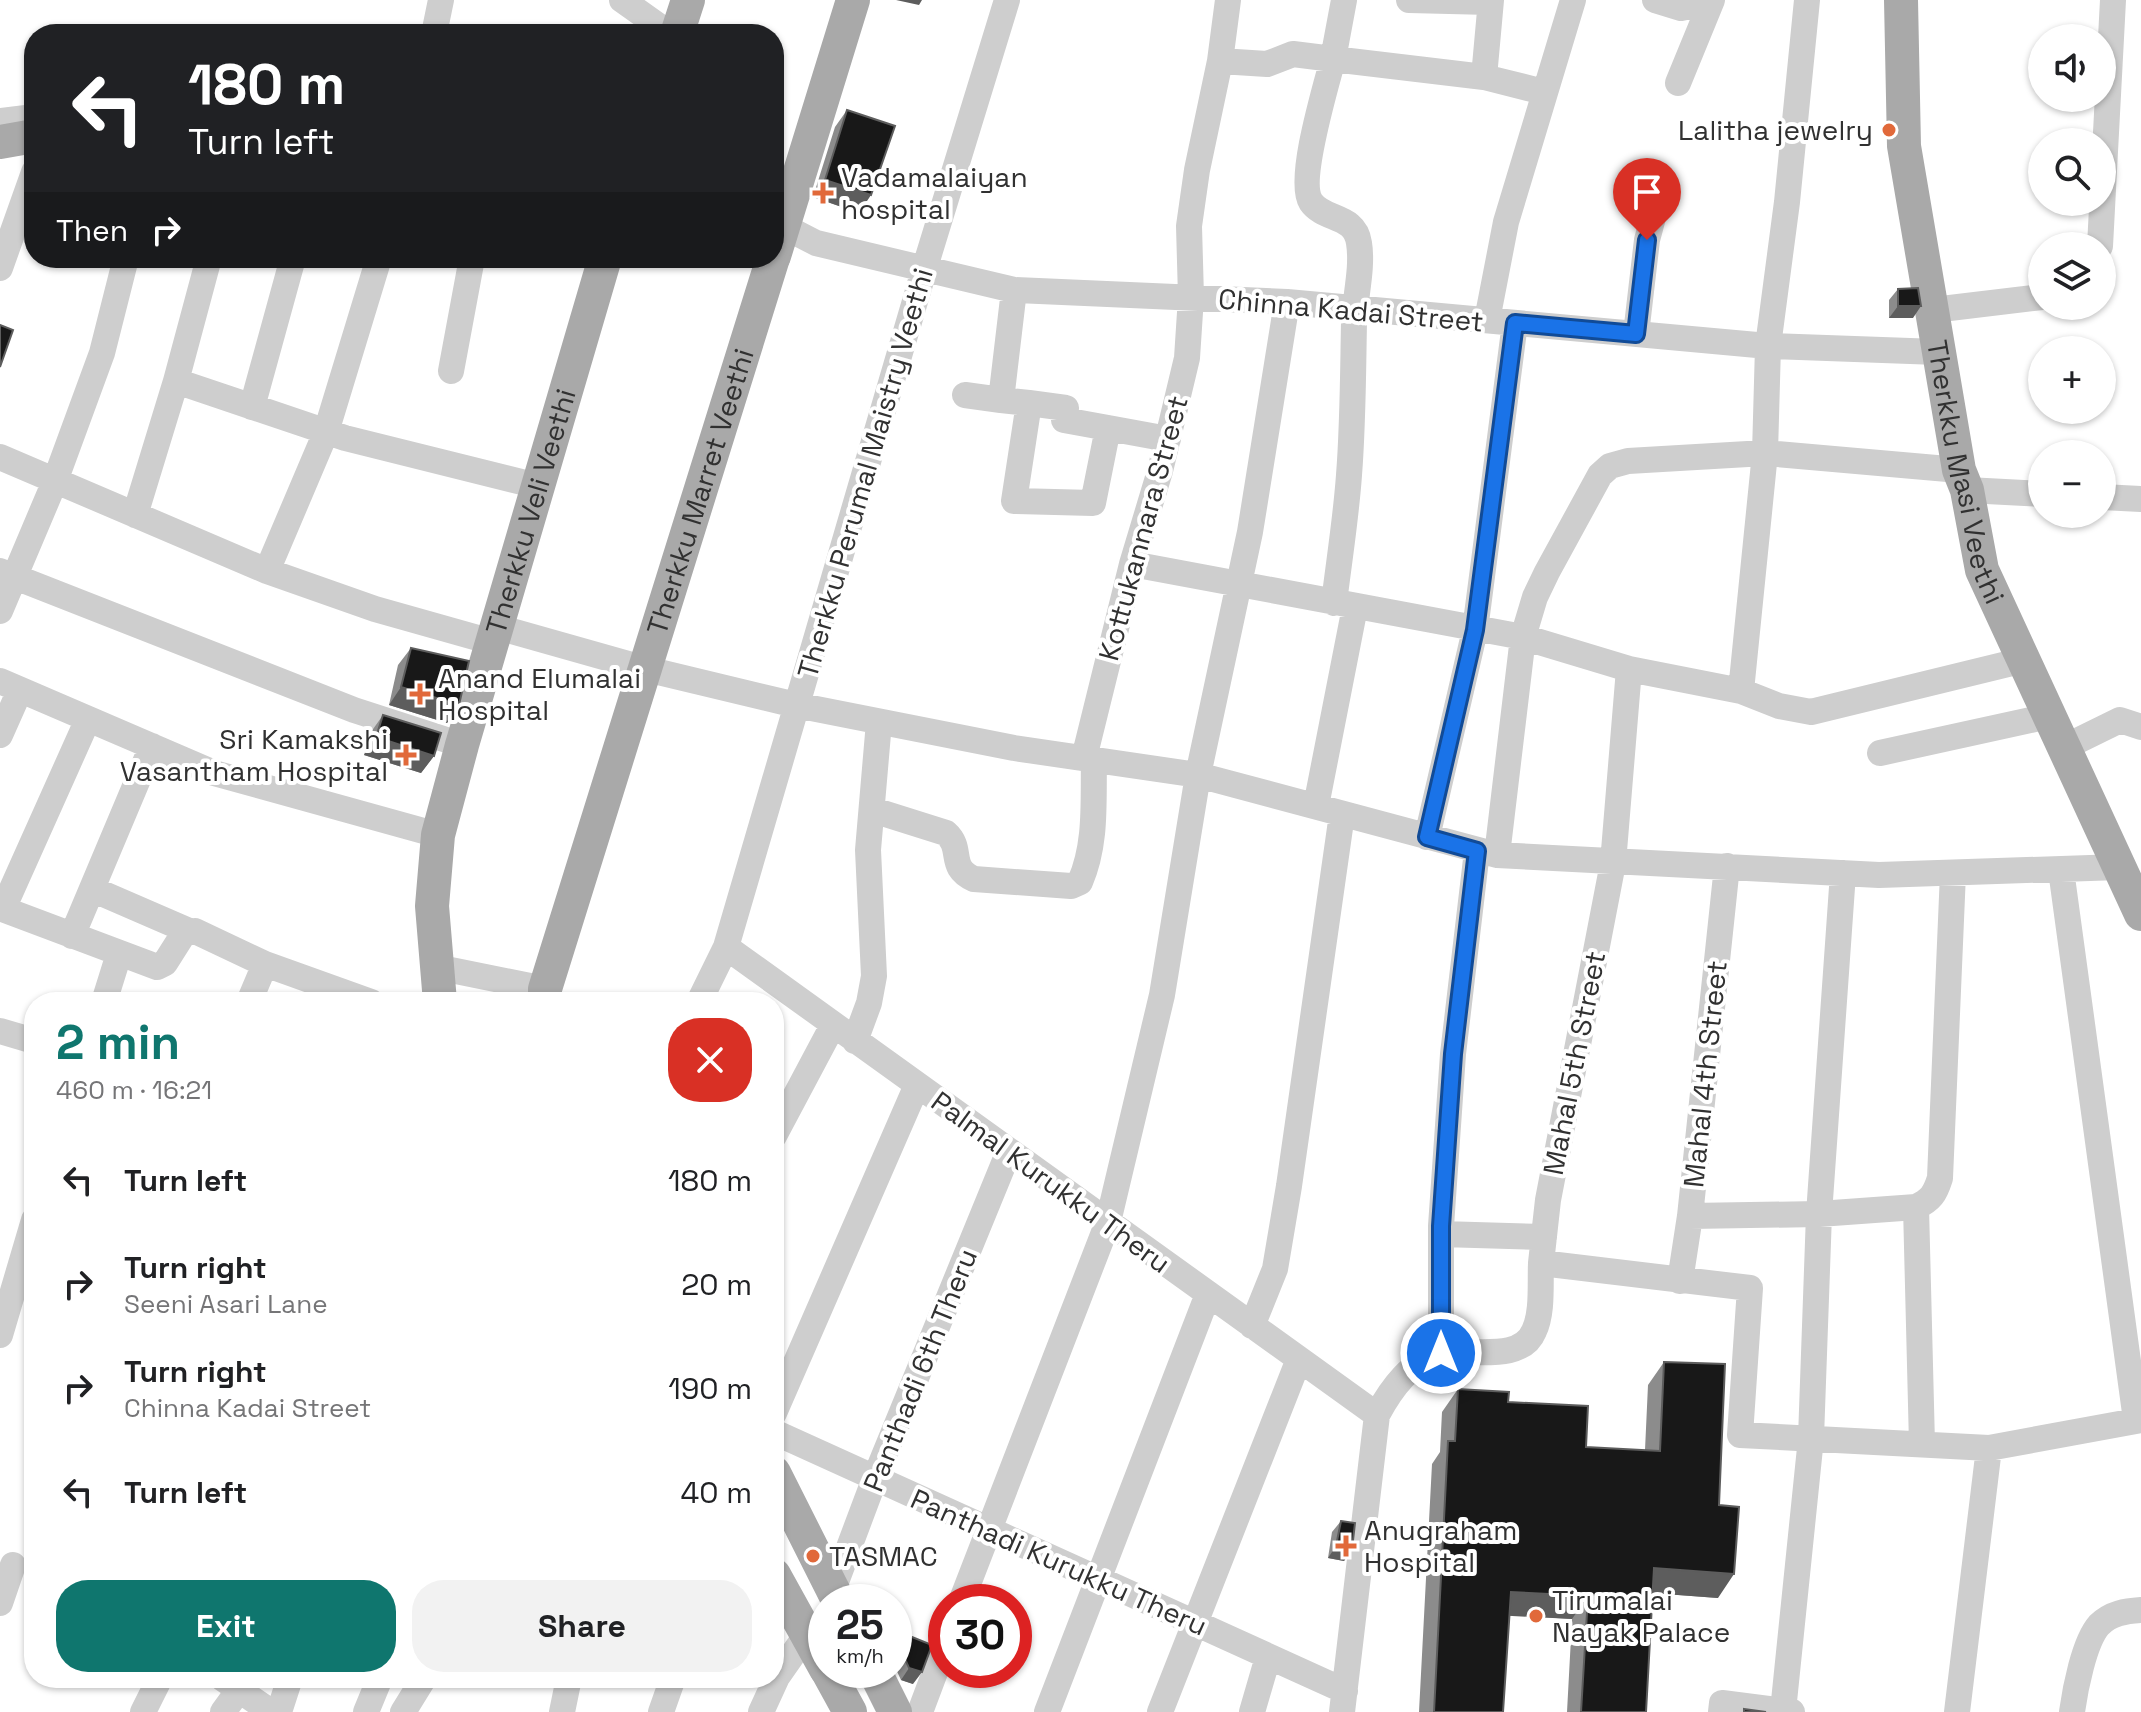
<!DOCTYPE html>
<html lang="en">
<head>
<meta charset="utf-8">
<style>
	body { margin:0; font-family:"Space Grotesk",sans-serif; background:#f2f2f2; color:#202124; height:100vh; display:flex; flex-direction:column; font-size:30px; white-space:nowrap }
	* { box-sizing:border-box; margin:0 }
	p { font-size:26px; color:#757577 }
	.icon { flex:none; width:44px; height:44px; fill:none; stroke:currentColor; stroke-width:2; stroke-linecap:round; stroke-linejoin:round }
	.map { position:relative; flex:1; overflow:hidden }
	.sheet { position:absolute; left:24px; top:992px; width:760px; height:696px; display:flex; flex-direction:column; background:#fff; border-radius:32px; box-shadow:0 2px 6px #0004 }
	.sheet>* { flex:none }
	.guide { position:absolute; left:24px; top:24px; width:760px; height:244px; border-radius:32px; box-shadow:0 2px 6px #0004; background:#202124; color:#fff; overflow:hidden }
	.fabs { position:absolute; left:2028px; top:24px; display:grid; gap:16px }
	.fabs a { display:grid; place-items:center; width:88px; height:88px; border-radius:50%; background:#fff; box-shadow:0 2px 6px #0004; font-size:40px }
	.speed { position:absolute; left:808px; top:1584px; display:flex; gap:16px; font-size:40px; font-weight:700; text-align:center }
	.speed>* { display:grid; place-content:center; width:104px; height:104px; border-radius:50%; background:#fff; box-shadow:0 2px 6px #0004; line-height:1 }
	.speed small { font-size:20px; font-weight:400 }
	.speed .limit { border:12px solid #d22; background:#fff; color:#111 }
	.pin { position:absolute; display:grid; place-items:center; width:68px; height:68px; color:#fff; margin:-82px -34px; border-radius:50% 50% 50% 0; rotate:-45deg; box-shadow:0 0 8px #0007 }
	.pin .icon { rotate:45deg }
	.me { position:absolute; width:88px; margin:-44px; rotate:0deg; stroke-linejoin:round; filter:drop-shadow(0 0 6px #0008) }
	.turn { display:flex; align-items:center; gap:28px; height:168px; padding:0 32px; font-size:36px }
	.turn .icon { width:104px; height:104px; stroke-width:2.5 }
	.turn b { display:block; font-size:56px; line-height:68px }
	.then { display:flex; align-items:center; height:76px; padding:0 32px; background:#0003; gap:16px; font-size:30px }
	.round { display:grid; place-items:center; flex:none; width:84px; height:84px; border-radius:32px; background:#f2f2f2 }
	.headline { display:flex; align-items:center; justify-content:space-between; height:136px; padding:0 32px }
	h1 { font-size:48px; font-weight:800; line-height:60px; color:#0f766e }
	.button { display:flex; gap:16px; margin-top:auto; padding:16px 32px }
	.button a { flex:1; height:92px; border-radius:32px; background:#0f766e; color:#fff; font-size:32px; font-weight:800; line-height:92px; text-align:center }
	.button a+a { background:#f2f2f2; color:#202124 }
	ul { padding:0; list-style:none }
	li { display:flex; align-items:center; gap:24px; height:104px; padding:0 32px }
	li div { flex:1 }
	li b { display:block; font-size:30px }
	li em { font-style:normal }
	.map>svg:first-child { display:block }
</style>
</head>
<body>
<div class="map">
<svg width="2141" height="1712" viewBox="0 0 2141 1712">
	<rect width="100%" height="100%" fill="#fff"/>
	<g fill="none" stroke-linecap="round" stroke-linejoin="round">
		<path stroke="#cecece" stroke-width="26" d="M 622,0 L 670,34
			M 1344,0 L 1333,59 L 1484,77 L 1544,92
			M 1409,0 L 1490,2
			M 1655,0 L 1681,8 L 1690,6 L 1695,0
			M 1807,0 L 1787,202 L 1768,346 L 1765,453 L 1959,470
			M 434,34 L 441,0
			M 1220,61 L 1267,64 L 1293,54 L 1333,59 C 1326,86 1297,181 1311,202 C 1324,221 1355,214 1359,243 C 1363,268 1355,297 1354,322 C 1353,373 1353,425 1349,475 C 1346,518 1339,561 1334,603
			M 1484,77 L 1491,0
			M 1678,83 L 1712,0
			M 0,121 L 34,117
			M 783,226 L 816,243 L 1014,290 L 1287,302 L 1768,346 L 1938,352
			M 2100,246 L 2113,0
			M 0,268 L 34,172
			M 1933,310 L 2042,297
			M 1487,320 L 1506,222 L 1573,0
			M 1636,334 L 1647,240 L 1663,180
			M 451,371 L 472,258
			M 176,381 L 345,438 L 538,486
			M 965,395 L 1001,400 L 1014,290
			M 1001,400 L 1029,403 L 1014,501 L 1093,503 L 1108,428 L 1064,420 L 1066,408 L 1029,403
			M 252,407 L 293,258
			M 1108,428 L 1168,439
			M 0,457 L 267,571 L 375,609 L 492,642
			M 1967,490 L 2042,494
			M 2102,497 L 2141,499
			M 135,515 L 176,381 L 209,258
			M 1132,564 L 1523,637 L 1629,669 L 1741,691 L 1765,453 L 1628,461 L 1610,466 L 1600,475 L 1547,572 L 1535,597 L 1523,637 L 1497,855
			M 0,571 L 354,710 L 462,745
			M 267,571 L 326,432 L 379,258
			M 0,611 L 55,481 L 102,353 L 126,258
			M 497,627 L 646,669 L 796,705 L 1014,748 L 1198,775 L 1497,855 L 1879,875 L 2119,867
			M 0,681 L 214,773 L 438,835
			M 1741,691 L 1779,706 L 1811,712 L 2024,660
			M 0,735 L 20,690
			M 2063,748 L 2120,720 L 2141,727
			M 1880,753 L 2049,716
			M 1084,758 L 1132,564 L 1160,471 L 1187,358 L 1191,297 L 1189,226 L 1197,170 L 1220,61 L 1228,0
			M 1316,806 L 1355,607
			M 873,810 L 946,833 C 964,849 947,867 974,879 L 1071,886 L 1080,882 C 1097,843 1093,801 1094,759
			M 1427,837 L 1475,630 L 1515,323
			M 2061,870 L 2136,1420
			M 92,889 L 189,931
			M 0,908 L 157,967 L 165,963 L 184,933 L 195,931 L 265,964 L 371,1002
			M 3,909 L 88,719
			M 72,936 L 152,746
			M 726,947 L 1377,1415
			M 436,967 L 545,989
			M 104,1002 L 119,954
			M 249,1002 L 265,964
			M 699,1002 L 726,947 L 925,267 L 1007,0
			M 0,1031 L 34,1041
			M 855,1041 L 869,1003 L 874,976 L 868,850 L 879,722
			M 774,1136 L 833,1025
			M 1690,1216 L 1819,1214 L 1916,1207
			M 1441,1234 L 1544,1237
			M 1541,1263 L 1548,1200 L 1613,863 L 1629,669
			M 1680,1281 L 1690,1216 L 1727,866
			M 1252,1326 L 1275,1269 L 1289,1186 L 1342,814
			M 0,1335 L 34,1220
			M 1441,1353 L 1441,1226 L 1453,1054 L 1477,851
			M 774,1413 L 917,1085
			M 774,1432 L 1345,1691
			M 1922,1444 L 1916,1207 C 1931,1200 1935,1194 1940,1178 L 1953,873
			M 833,1590 L 875,1478 L 1009,1151
			M 961,1602 L 1108,1222 L 1162,995 L 1198,775 L 1250,532 L 1287,302
			M 0,1603 L 13,1565
			M 222,1678 L 271,1712
			M 1783,1711 L 1811,1438 L 1819,1214 L 1843,873
			M 143,1712 L 160,1678
			M 223,1712 L 239,1690
			M 279,1712 L 290,1678
			M 366,1712 L 380,1678
			M 403,1712 L 424,1678
			M 562,1712 L 569,1678
			M 661,1712 L 673,1678
			M 761,1712 L 777,1677 L 807,1634
			M 920,1712 L 946,1643
			M 1047,1712 L 1208,1294
			M 1160,1712 L 1299,1359
			M 1252,1712 L 1268,1657
			M 1342,1712 L 1377,1415 C 1391,1389 1411,1360 1443,1353 C 1470,1348 1521,1363 1534,1331 C 1543,1312 1540,1284 1541,1263 L 1750,1288 L 1740,1435 L 1989,1448 L 2141,1420
			M 1721,1712 L 1722,1703 L 1792,1712
			M 1957,1712 L 1989,1448
			M 2072,1712 C 2075,1690 2084,1642 2099,1625 C 2111,1613 2126,1611 2141,1610"/>
		<g stroke="#a9a9a9" stroke-width="34">
			<path id="s1" d="M 1901,0 L 1904,146 L 1959,470 L 1967,490 L 1982,570 L 2141,914"/>
			<path d="M 677,34 L 688,0"/>
			<path d="M 0,142 L 34,136"/>
			<path d="M 774,256 L 853,0"/>
			<path id="s2" d="M 440,1002 L 432,906 L 438,835 L 462,745 L 605,258"/>
			<path id="s3" d="M 545,1002 L 545,989 L 773,258"/>
			<path d="M 774,1473 L 839,1602"/>
			<path d="M 774,1575 L 826,1669"/>
			<path d="M 827,1670 L 850,1712"/>
			<path d="M 874,1670 L 895,1712"/>
		</g>
	</g>
	<path fill="#8c8c8c" d="M 847,110 L 859,213 L 813,197 L 835,127 Z
		M 1898,289 L 1913,318 L 1889,318 L 1889,300 Z
		M 411,648 L 459,705 L 447,723 L 389,705 L 398,665 Z
		M 383,715 L 434,756 L 421,773 L 364,755 L 371,732 Z
		M 1664,1362 L 1719,1505 L 1718,1598 L 1652,1593 L 1646,1712 L 1567,1712 L 1572,1619 L 1509,1615 L 1503,1712 L 1419,1712 L 1432,1464 L 1440,1452 L 1442,1412 L 1458,1389 L 1508,1402 L 1586,1447 L 1645,1450 L 1648,1385 Z
		M 1341,1521 L 1352,1549 L 1344,1561 L 1328,1558 L 1332,1532 Z
		M 907,1635 L 913,1684 L 901,1680 L 894,1665 L 894,1658 L 898,1647 Z"/>
	<path fill="#5d5d5d" d="M 896,0 L 922,0 L 919,5 Z
		M 825,180 L 871,195 L 859,213 L 813,197 Z
		M 1898,306 L 1921,306 L 1913,318 L 1889,318 Z
		M 401,687 L 459,705 L 447,723 L 389,705 Z
		M 376,737 L 434,756 L 421,773 L 364,755 Z
		M 1336,1546 L 1352,1549 L 1344,1561 L 1328,1558 Z
		M 1654,1568 L 1734,1574 L 1718,1598 L 1637,1592 Z
		M 1511,1592 L 1588,1596 L 1572,1619 L 1494,1615 Z
		M 909,1668 L 922,1672 L 913,1684 L 901,1680 Z"/>
	<path fill="#181818" stroke="#5d5d5d" stroke-width="2" d="M 847,110 L 895,126 L 871,195 L 825,180 Z
		M 1918,288 L 1921,306 L 1898,306 L 1898,289 Z
		M 0,325 L 13,330 L 0,367 Z
		M 411,648 L 469,661 L 459,705 L 401,687 Z
		M 383,715 L 441,733 L 434,756 L 376,737 Z
		M 1664,1362 L 1725,1364 L 1719,1505 L 1739,1507 L 1734,1574 L 1654,1568 L 1646,1712 L 1581,1712 L 1588,1596 L 1511,1592 L 1503,1712 L 1434,1712 L 1448,1441 L 1455,1441 L 1458,1389 L 1509,1392 L 1508,1402 L 1588,1406 L 1586,1447 L 1660,1451 Z
		M 1341,1521 L 1355,1523 L 1352,1549 L 1336,1546 Z
		M 907,1635 L 932,1645 L 922,1672 L 909,1668 L 901,1650 Z
		M 1744,1709 L 1766,1712 L 1744,1712 Z"/>
	<g fill="none" stroke-linecap="round" stroke-linejoin="round">
		<g stroke="#114b97" stroke-width="20">
			<path id="route" d="M 1441,1353 L 1441,1226 L 1453,1054 L 1477,851 L 1427,837 L 1475,630 L 1515,323 L 1636,334 L 1647,240"/>
		</g>
		<use href="#route" stroke="#1a73e8" stroke-width="14"/>
	</g>
	<g fill="#e1693a" stroke="#fff" stroke-width="3">
		<circle cx="1889" cy="130" r="8"/>
		<path d="M819 181h8v8h8v8h-8v8h-8v-8h-8v-8h8z"/>
		<path d="M416 682h8v8h8v8h-8v8h-8v-8h-8v-8h8z"/>
		<path d="M402 743h8v8h8v8h-8v8h-8v-8h-8v-8h8z"/>
		<path d="M1342 1534h8v8h8v8h-8v8h-8v-8h-8v-8h8z"/>
		<circle cx="813" cy="1556" r="8"/>
		<circle cx="1536" cy="1616" r="8"/>
	</g>
	<g text-anchor="middle" dominant-baseline="central" stroke-width="8" stroke-linejoin="round" paint-order="stroke">
		<g font-size="28" fill="#313131" stroke="#fff" text-anchor="start">
			<text x="1873" y="130" text-anchor="end">Lalitha jewelry</text>
			<text x="841" y="177">Vadamalaiyan<tspan x="841" dy="32">hospital</tspan></text>
			<text x="438" y="678">Anand Elumalai<tspan x="438" dy="32">Hospital</tspan></text>
			<text x="388" y="739" text-anchor="end">Sri Kamakshi<tspan x="388" dy="32">Vasantham Hospital</tspan></text>
			<text x="1364" y="1530">Anugraham<tspan x="1364" dy="32">Hospital</tspan></text>
			<text x="829" y="1556">TASMAC</text>
			<text x="1552" y="1600">Tirumalai<tspan x="1552" dy="32">Nayak Palace</tspan></text>
		</g>
		<g font-size="28" fill="#313131" stroke="#fff">
			<text transform="translate(1351 310) rotate(5)">Chinna Kadai Street</text>
			<text stroke="none"><textPath href="#s1" startOffset="478">Therkku Masi Veethi</textPath></text>
			<text transform="translate(865 473) rotate(-74)">Therkku Perumal Maistry Veethi</text>
			<text stroke="none"><textPath href="#s3" startOffset="534">Therkku Marret Veethi</textPath></text>
			<text stroke="none"><textPath href="#s2" startOffset="504">Therkku Veli Veethi</textPath></text>
			<text transform="translate(1143 528) rotate(-75)">Kottukannara Street</text>
			<text transform="translate(1574 1063) rotate(-79)">Mahal 5th Street</text>
			<text transform="translate(1705 1074) rotate(-84)">Mahal 4th Street</text>
			<text transform="translate(1051 1182) rotate(36)">Palmal Kurukku Theru</text>
			<text transform="translate(920 1370) rotate(-68)">Panthadi 6th Theru</text>
			<text transform="translate(1059 1562) rotate(24)">Panthadi Kurukku Theru</text>
		</g>
	</g>
</svg>
<div class="fabs">
<a><svg class="icon" aria-label="sound" viewBox="0 0 24 24"><path d="M4 9h4l5-4v14l-5-4H4zM17 9q2 3 0 6"/></svg></a>
<a><svg class="icon" aria-label="search" viewBox="0 0 24 24"><circle cx="10" cy="10" r="6"/><path d="M15 15l6 6"/></svg></a>
<a><svg class="icon" aria-label="layers" viewBox="0 0 24 24"><path d="M12 4l9 5-9 5-9-5zM3 14l9 5 9-5"/></svg></a>
<a>+</a>
<a>−</a>
</div>
<div class="speed"><div>25<small>km/h</small></div><div class="limit">30</div></div>
<div class="pin" style="left:1647px;top:240px;background:#d93025"><svg class="icon" aria-label="arrive" viewBox="0 0 24 24"><path d="M6 21V4h12l-3 4 3 4H6"/></svg></div>
<svg class="me" style="left:1441px;top:1353px" viewBox="-20 -20 40 40"><circle r="17" fill="#1a73e8" stroke="#fff" stroke-width="3"/><path d="M0-11L8 9 0 5-8 9z" fill="#fff"/></svg>
<div class="guide">
<div class="turn"><svg class="icon" aria-label="left" viewBox="0 0 24 24"><path d="M17 20v-9H6M10 6l-5 5 5 5"/></svg><div><b>180 m</b>Turn left</div></div>
<div class="then">Then<svg class="icon" aria-label="right" viewBox="0 0 24 24"><path d="M7 20v-9h11M14 6l5 5-5 5"/></svg></div>
</div>
<section class="sheet">
<div class="headline"><div><h1>2 min</h1><p>460 m · 16:21</p></div><a class="round" style="background:#d93025;color:#fff"><svg class="icon" aria-label="close" viewBox="0 0 24 24"><path d="M6 6l12 12M18 6L6 18"/></svg></a></div>
<ul>
<li><svg class="icon" aria-label="left" viewBox="0 0 24 24"><path d="M17 20v-9H6M10 6l-5 5 5 5"/></svg><div><b>Turn left</b></div><em>180 m</em></li>
<li><svg class="icon" aria-label="right" viewBox="0 0 24 24"><path d="M7 20v-9h11M14 6l5 5-5 5"/></svg><div><b>Turn right</b><p>Seeni Asari Lane</p></div><em>20 m</em></li>
<li><svg class="icon" aria-label="right" viewBox="0 0 24 24"><path d="M7 20v-9h11M14 6l5 5-5 5"/></svg><div><b>Turn right</b><p>Chinna Kadai Street</p></div><em>190 m</em></li>
<li><svg class="icon" aria-label="left" viewBox="0 0 24 24"><path d="M17 20v-9H6M10 6l-5 5 5 5"/></svg><div><b>Turn left</b></div><em>40 m</em></li>
</ul>
<div class="button"><a>Exit</a><a>Share</a></div>
</section>
</div>
</body>
</html>
